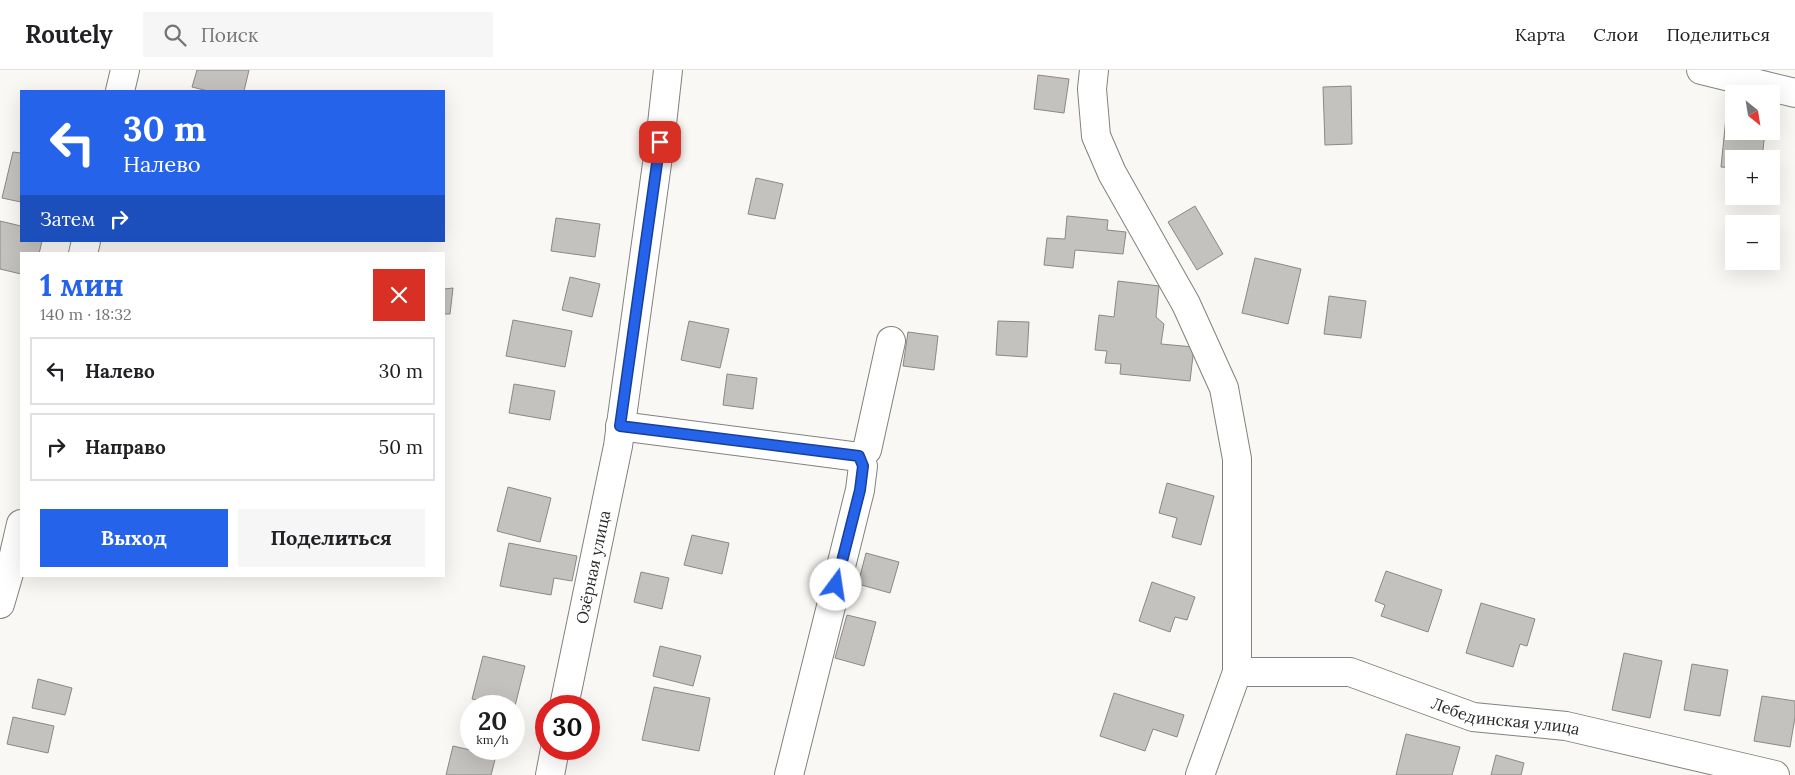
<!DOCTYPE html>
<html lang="ru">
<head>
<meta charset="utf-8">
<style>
	body { margin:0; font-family:Lora,serif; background:#f6f6f6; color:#202124; height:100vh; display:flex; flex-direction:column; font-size:19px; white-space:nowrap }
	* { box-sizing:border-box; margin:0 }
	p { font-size:16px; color:#757577 }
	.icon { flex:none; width:28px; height:28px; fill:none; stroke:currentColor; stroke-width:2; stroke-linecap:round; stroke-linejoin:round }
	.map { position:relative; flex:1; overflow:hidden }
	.drawer { position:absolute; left:20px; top:182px; width:425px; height:325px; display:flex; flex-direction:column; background:#fff; border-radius:0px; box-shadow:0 5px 20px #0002 }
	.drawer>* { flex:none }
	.top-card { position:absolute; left:20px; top:20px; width:425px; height:152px; border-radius:0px; box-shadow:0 5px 20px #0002; background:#2563eb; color:#fff; overflow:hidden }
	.needle { width:32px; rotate:150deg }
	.tools { position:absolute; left:1725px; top:15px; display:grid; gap:10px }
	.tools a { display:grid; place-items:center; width:55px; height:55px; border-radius:0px; background:#fff; box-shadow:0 5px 20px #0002; font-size:25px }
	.speed { position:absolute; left:460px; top:625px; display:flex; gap:10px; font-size:25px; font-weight:700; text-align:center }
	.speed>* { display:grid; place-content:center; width:65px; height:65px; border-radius:50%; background:#fff; box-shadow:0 5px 20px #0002; line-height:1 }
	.speed small { font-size:12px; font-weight:400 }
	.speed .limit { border:8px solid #d22; background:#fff; color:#111 }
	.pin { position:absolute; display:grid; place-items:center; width:42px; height:42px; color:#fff; margin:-21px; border-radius:10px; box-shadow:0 2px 8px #0006 }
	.me { position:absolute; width:55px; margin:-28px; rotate:14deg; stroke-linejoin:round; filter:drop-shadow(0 0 4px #0008) }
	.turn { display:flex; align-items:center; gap:18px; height:105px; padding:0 20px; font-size:22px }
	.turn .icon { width:65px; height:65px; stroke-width:2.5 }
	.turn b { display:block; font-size:35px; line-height:42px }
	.then { display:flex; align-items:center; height:48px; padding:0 20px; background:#0003; gap:10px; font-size:19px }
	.round { display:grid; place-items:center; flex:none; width:52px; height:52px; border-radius:0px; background:#f6f6f6 }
	.overview { display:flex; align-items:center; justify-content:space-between; height:85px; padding:0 20px }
	h1 { font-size:30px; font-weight:700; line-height:38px; color:#2563eb }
	.primary-button { display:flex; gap:10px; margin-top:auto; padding:10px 20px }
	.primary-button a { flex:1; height:58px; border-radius:0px; background:#2563eb; color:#fff; font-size:20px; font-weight:700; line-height:58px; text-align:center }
	.primary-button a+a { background:#f6f6f6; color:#202124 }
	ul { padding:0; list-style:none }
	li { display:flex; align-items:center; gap:15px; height:68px; margin:0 10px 8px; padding:0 10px; border:2px solid #e0e0e0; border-radius:0px }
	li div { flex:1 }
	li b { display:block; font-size:19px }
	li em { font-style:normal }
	header { display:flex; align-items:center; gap:30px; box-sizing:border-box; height:70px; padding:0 25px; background:#fff; border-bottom:1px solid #e0e0e0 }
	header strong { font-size:24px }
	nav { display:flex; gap:28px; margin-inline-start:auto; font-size:18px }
	.search { width:350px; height:45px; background:#f6f6f6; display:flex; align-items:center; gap:12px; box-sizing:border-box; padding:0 18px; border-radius:0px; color:#757577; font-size:19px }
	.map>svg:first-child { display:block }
</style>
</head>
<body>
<header>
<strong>Routely</strong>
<div class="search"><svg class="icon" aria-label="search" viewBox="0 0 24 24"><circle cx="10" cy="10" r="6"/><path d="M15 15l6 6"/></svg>Поиск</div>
<nav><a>Карта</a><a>Слои</a><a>Поделиться</a></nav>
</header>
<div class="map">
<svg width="1795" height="705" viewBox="0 0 1795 705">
	<rect width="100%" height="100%" fill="#f9f8f4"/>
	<path fill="#c4c2be" stroke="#8b8885" d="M 197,0 L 249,0 L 244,21 L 208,21 L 192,17 Z
		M 1038,5 L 1069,9 L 1064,43 L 1034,39 Z
		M 1351,16 L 1352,74 L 1325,75 L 1323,17 Z
		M 1726,47 L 1734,48 L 1734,61 L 1765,61 L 1762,89 L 1734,89 L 1734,98 L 1721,97 Z
		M 13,82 L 21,83 L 21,132 L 2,128 Z
		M 756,108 L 783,114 L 775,149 L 748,144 Z
		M 1195,136 L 1223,184 L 1197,200 L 1168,152 Z
		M 1067,146 L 1108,150 L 1107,160 L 1126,162 L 1123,184 L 1075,180 L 1073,198 L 1044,195 L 1047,168 L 1065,169 Z
		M 556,148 L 600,154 L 595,187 L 551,181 Z
		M 0,151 L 21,156 L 21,171 L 42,171 L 39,184 L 21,184 L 21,204 L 0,199 Z
		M 1255,188 L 1301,199 L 1288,254 L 1242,243 Z
		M 570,207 L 600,214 L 592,247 L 562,240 Z
		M 1118,211 L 1159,216 L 1156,247 L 1164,254 L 1161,274 L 1194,277 L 1190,311 L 1120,304 L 1121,294 L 1105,293 L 1107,281 L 1095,280 L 1099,245 L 1114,247 Z
		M 453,218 L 450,244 L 444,244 L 444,219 Z
		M 1329,226 L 1366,231 L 1361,268 L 1324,264 Z
		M 513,250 L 572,261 L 565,297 L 506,286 Z
		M 689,251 L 729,259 L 720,298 L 681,290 Z
		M 998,251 L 1029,252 L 1027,287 L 996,285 Z
		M 908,262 L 938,266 L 934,300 L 903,296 Z
		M 727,304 L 757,308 L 753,339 L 723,335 Z
		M 514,314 L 555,321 L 550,350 L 509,343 Z
		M 1167,413 L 1214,426 L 1201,475 L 1172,467 L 1177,448 L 1159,443 Z
		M 508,417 L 551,428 L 540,472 L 497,461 Z
		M 692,465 L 729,473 L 722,504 L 684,495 Z
		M 509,473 L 577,486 L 572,511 L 554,508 L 551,525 L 500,516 Z
		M 866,483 L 899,492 L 890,523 L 858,514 Z
		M 1386,501 L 1442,520 L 1428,562 L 1381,546 L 1385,535 L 1375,531 Z
		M 641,502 L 669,508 L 662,539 L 634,532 Z
		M 1152,512 L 1195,527 L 1187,550 L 1175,547 L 1170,562 L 1139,551 Z
		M 1481,533 L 1535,549 L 1527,576 L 1520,574 L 1513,597 L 1466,583 Z
		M 847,545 L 876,552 L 864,596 L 835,588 Z
		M 660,576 L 701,586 L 693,616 L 653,606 Z
		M 1624,583 L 1662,591 L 1650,648 L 1612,640 Z
		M 483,586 L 525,596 L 514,640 L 514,636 L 501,636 L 472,629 Z
		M 1692,594 L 1728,600 L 1720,646 L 1684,640 Z
		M 38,609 L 72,618 L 65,645 L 32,638 Z
		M 654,617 L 710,628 L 699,681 L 642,670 Z
		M 1114,623 L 1184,645 L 1177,667 L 1153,659 L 1145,681 L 1100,666 Z
		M 1762,626 L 1795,631 L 1795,647 L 1790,677 L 1754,671 Z
		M 13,647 L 54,656 L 48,683 L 7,674 Z
		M 1406,664 L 1460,677 L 1452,705 L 1396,705 Z
		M 453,676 L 496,686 L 491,705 L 446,705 Z
		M 1496,685 L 1524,693 L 1521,705 L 1491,705 Z"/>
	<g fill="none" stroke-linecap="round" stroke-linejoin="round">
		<g stroke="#82817d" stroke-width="30">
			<g id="minor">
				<path d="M 1094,0 L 1092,19 L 1096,66 L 1112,103 L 1186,234 L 1224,318 L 1237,389 L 1237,602 L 1200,705"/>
				<path d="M 1701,0 L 1795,23"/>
				<path d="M 120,21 L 125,0"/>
				<path d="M 83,184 L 86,171"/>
				<path d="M 620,356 L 859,387 L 867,380 L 891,271"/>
				<path d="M 0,534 L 12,493 L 21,454"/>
				<path id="s1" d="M 1237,602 L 1350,602 L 1473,647 L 1566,656 L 1775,705"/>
				<path id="s2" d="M 564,636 L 618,376 L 660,72 L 668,0"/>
				<path d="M 550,705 L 555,679"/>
				<path d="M 789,705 L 860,420 L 863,396 L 859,387"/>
			</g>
		</g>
		<use href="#minor" stroke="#fff" stroke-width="28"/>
	</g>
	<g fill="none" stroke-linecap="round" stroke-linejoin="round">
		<g stroke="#184099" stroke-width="12">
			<path id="route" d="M 660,72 L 620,356 L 859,386 L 863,396 L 860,420 L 836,515"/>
		</g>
		<use href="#route" stroke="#2563eb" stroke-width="9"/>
	</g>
	<g text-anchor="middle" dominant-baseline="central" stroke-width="4.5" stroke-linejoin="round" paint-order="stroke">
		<g font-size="16" fill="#292927" stroke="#fff">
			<text stroke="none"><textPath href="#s2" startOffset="142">Озёрная улица</textPath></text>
			<text stroke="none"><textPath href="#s1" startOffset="276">Лебединская улица</textPath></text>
		</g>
	</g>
</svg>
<div class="tools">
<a><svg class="needle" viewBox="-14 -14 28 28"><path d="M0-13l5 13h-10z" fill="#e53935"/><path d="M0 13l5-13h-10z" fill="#757577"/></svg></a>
<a>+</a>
<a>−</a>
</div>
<div class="speed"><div>20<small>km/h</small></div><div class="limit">30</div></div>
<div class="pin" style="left:660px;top:72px;background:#d93025"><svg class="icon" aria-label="arrive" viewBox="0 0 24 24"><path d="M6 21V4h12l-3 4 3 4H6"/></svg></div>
<svg class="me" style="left:836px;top:515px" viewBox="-20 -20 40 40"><circle r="19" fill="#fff"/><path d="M0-13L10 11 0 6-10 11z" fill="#2563eb"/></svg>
<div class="top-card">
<div class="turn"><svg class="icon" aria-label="left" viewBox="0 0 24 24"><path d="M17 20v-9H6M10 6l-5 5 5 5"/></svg><div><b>30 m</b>Налево</div></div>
<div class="then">Затем<svg class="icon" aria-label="right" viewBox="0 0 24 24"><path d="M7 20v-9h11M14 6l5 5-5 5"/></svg></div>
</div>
<section class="drawer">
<div class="overview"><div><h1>1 мин</h1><p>140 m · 18:32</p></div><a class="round" style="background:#d93025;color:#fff"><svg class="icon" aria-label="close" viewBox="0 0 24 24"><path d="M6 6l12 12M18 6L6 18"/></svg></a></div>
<ul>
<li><svg class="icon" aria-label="left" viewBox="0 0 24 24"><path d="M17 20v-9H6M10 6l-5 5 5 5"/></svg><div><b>Налево</b></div><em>30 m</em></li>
<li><svg class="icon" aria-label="right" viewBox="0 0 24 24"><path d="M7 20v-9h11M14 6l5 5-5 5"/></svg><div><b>Направо</b></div><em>50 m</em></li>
</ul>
<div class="primary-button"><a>Выход</a><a>Поделиться</a></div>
</section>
</div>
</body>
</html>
